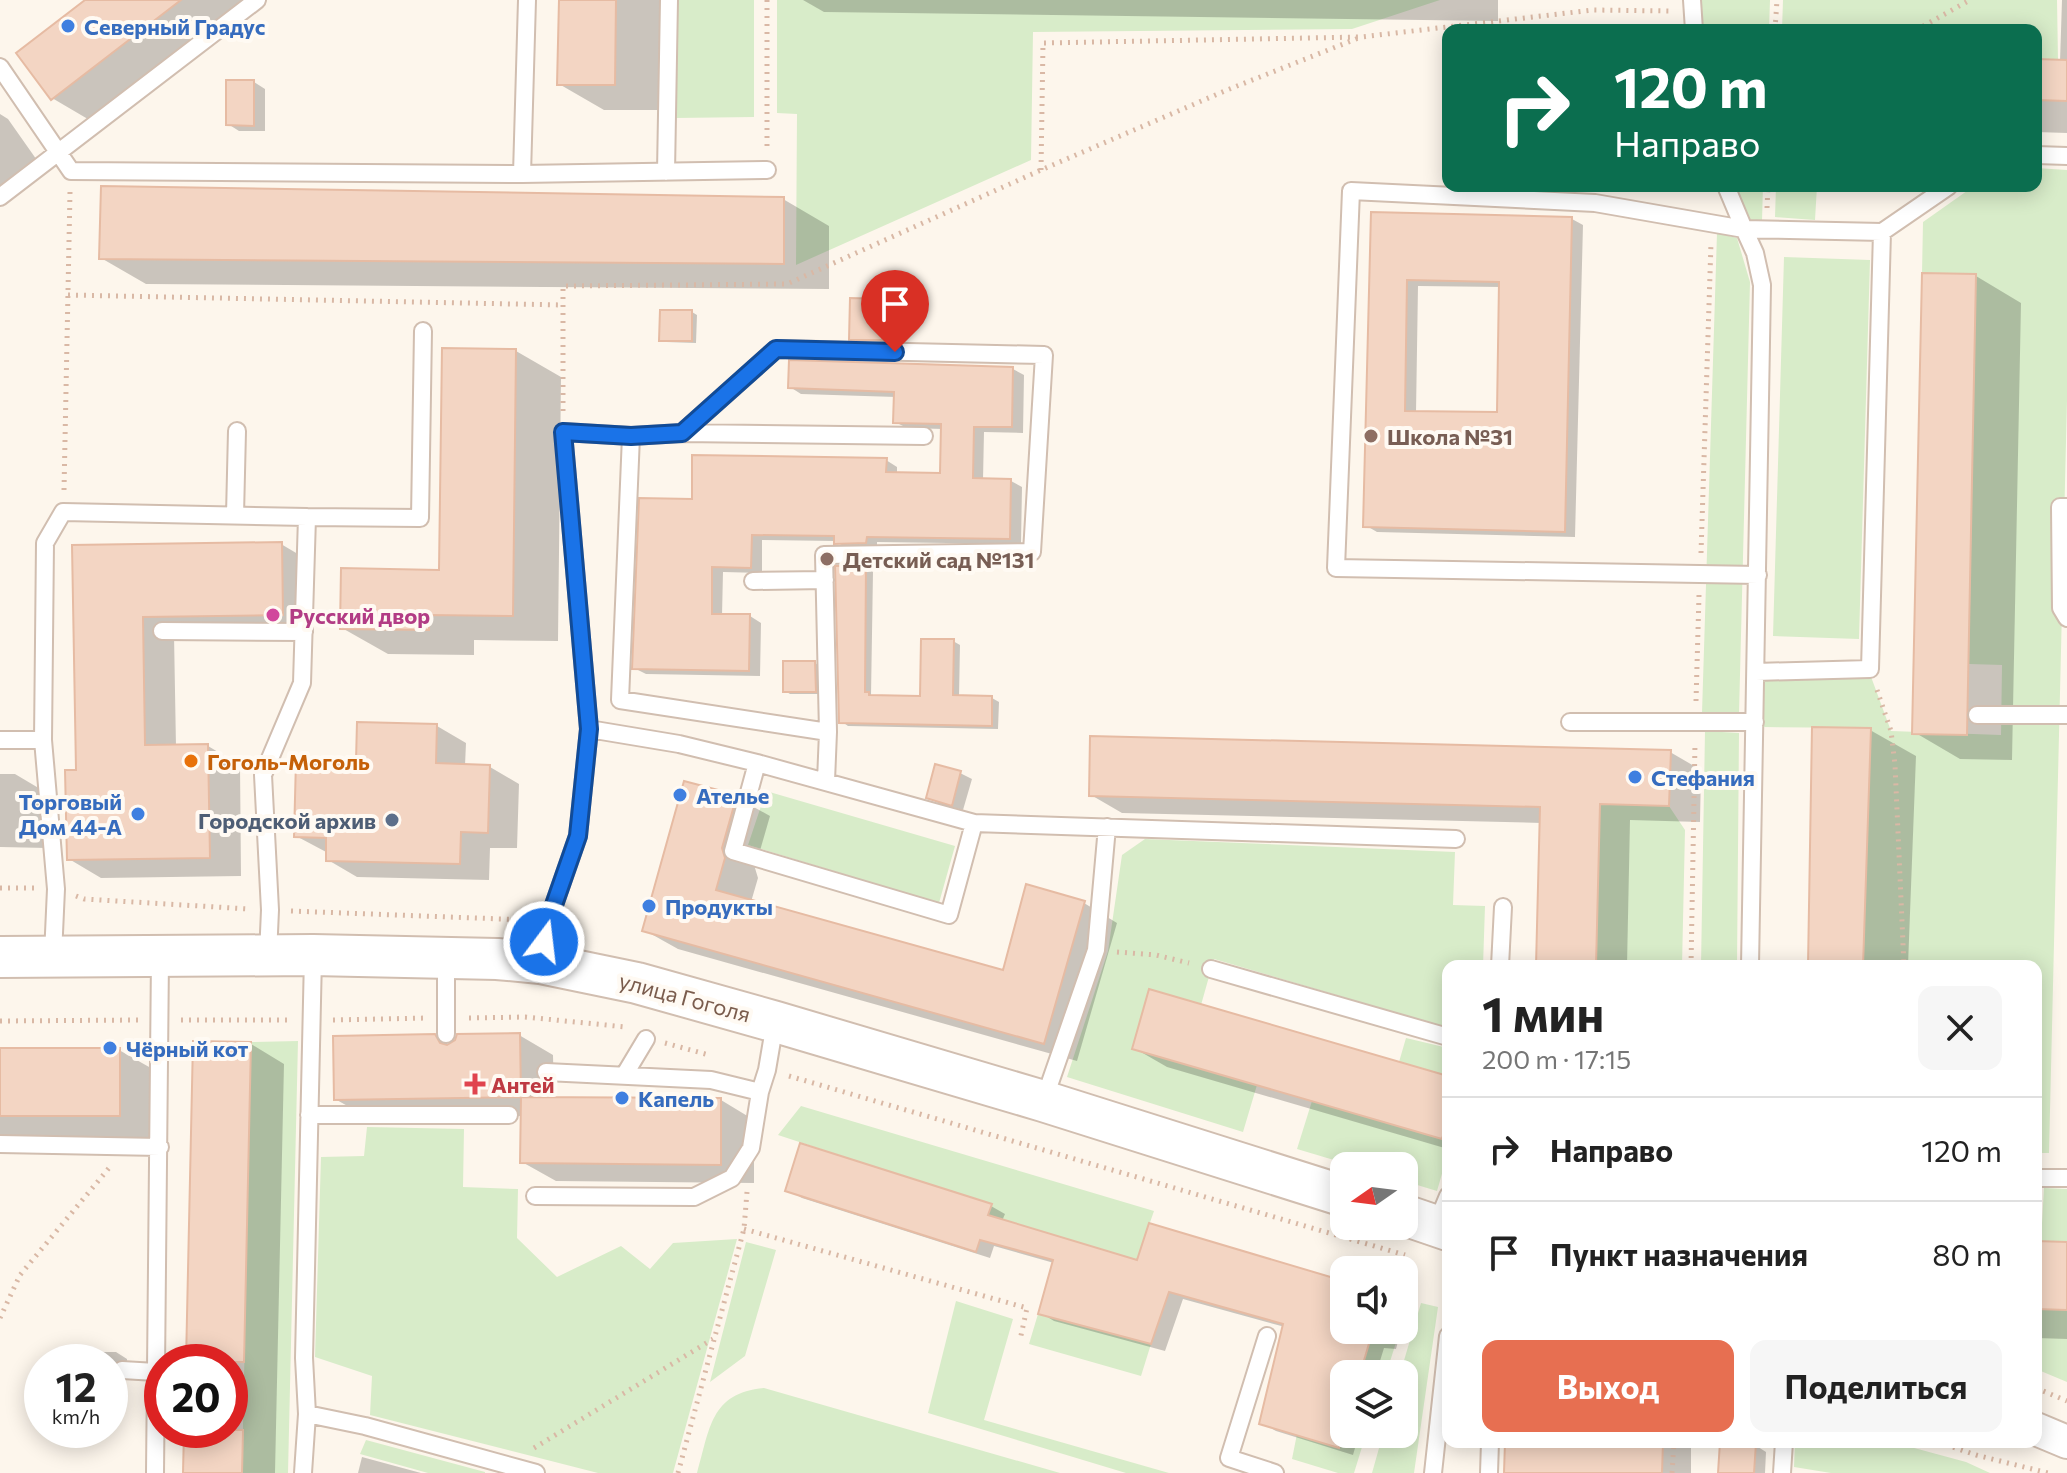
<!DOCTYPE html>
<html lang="ru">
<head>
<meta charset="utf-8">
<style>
	body { margin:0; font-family:Commissioner,sans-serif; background:#f6f6f6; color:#222; height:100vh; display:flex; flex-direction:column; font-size:30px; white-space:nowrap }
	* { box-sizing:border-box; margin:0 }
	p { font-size:26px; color:#767676 }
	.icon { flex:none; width:44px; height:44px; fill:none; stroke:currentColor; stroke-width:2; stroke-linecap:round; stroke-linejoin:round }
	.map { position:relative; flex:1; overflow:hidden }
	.panel { position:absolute; left:1442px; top:960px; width:600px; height:488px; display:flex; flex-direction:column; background:#fff; border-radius:16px; box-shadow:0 4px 20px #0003 }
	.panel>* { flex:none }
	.guide { position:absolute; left:1442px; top:24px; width:600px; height:168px; border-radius:16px; box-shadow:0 4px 20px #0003; background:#0b6e4f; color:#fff; overflow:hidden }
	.needle { width:52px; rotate:256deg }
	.tools { position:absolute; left:1330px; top:1152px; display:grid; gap:16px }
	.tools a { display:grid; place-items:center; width:88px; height:88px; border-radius:16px; background:#fff; box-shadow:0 4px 20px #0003; font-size:40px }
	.speed { position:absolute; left:24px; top:1344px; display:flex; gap:16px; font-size:40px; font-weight:700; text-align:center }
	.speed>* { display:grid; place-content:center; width:104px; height:104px; border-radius:50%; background:#fff; box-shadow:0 4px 20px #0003; line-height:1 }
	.speed small { font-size:20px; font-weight:400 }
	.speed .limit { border:12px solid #d22; background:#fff; color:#111 }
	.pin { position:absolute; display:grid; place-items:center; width:68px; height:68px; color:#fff; margin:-82px -34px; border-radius:50% 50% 50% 0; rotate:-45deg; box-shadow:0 0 8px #0007 }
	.pin .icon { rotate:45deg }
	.me { position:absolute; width:88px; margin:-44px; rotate:15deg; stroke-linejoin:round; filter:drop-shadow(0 0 6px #0008) }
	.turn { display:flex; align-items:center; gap:28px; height:168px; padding:0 40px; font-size:36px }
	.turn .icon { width:104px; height:104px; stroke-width:2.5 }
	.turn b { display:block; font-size:56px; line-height:68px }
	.round { display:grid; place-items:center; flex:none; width:84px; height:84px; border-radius:16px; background:#f6f6f6 }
	.head { display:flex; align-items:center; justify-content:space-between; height:136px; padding:0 40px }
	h1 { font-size:48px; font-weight:700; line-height:60px }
	.cta { display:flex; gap:16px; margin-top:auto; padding:16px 40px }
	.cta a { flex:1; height:92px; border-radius:16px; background:#e76f51; color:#fff; font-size:32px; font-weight:700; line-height:92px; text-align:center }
	.cta a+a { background:#f6f6f6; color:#222 }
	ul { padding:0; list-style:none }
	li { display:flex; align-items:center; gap:24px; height:104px; padding:0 40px; border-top:2px solid #e0e0e0 }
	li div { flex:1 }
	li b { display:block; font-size:30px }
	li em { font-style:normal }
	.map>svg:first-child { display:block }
</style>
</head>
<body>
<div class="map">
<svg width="2067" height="1473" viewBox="0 0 2067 1473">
	<rect width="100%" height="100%" fill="#fdf6ec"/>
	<path fill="#d8ecc9" d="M 678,0 L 754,0 L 754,117 L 675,118 Z
		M 777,0 L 1440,0 L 1352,29 L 1033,32 L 1031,160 L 796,265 L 797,114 L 777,113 Z
		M 1701,0 L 1770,0 L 1769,30 L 1701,30 Z
		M 1783,0 L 2057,0 L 2058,60 L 2036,59 L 2036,30 L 1782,30 Z
		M 2036,168 L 2067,170 L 2067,400 L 2049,1153 L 2036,1153 L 2036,966 L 1863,966 L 1871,728 L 1763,727 L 1763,677 L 1870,674 L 1891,731 L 2001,735 L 2002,665 L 1969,664 L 1976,275 L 1922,273 L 1923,222 L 1974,186 L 2036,186 Z
		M 1735,186 L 1763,186 L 1762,221 L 1749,220 Z
		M 1776,186 L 1817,186 L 1815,220 L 1775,217 Z
		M 1717,233 L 1737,238 L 1750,282 L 1739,714 L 1702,713 Z
		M 1784,257 L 1870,260 L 1859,639 L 1773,636 Z
		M 1705,731 L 1739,733 L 1737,966 L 1701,966 Z
		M 766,791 L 955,846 L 939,903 L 748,845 Z
		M 1600,804 L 1669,806 L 1685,830 L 1682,966 L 1596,966 Z
		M 1145,839 L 1455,852 L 1453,905 L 1485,906 L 1483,966 L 1448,966 L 1448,1028 L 1214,959 L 1201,1005 L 1149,990 L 1132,1048 L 1257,1085 L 1243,1132 L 1067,1077 L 1108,951 L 1122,855 Z
		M 1406,1038 L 1448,1048 L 1448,1076 L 1399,1062 Z
		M 298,1041 L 288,1473 L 242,1473 L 251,1042 Z
		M 1312,1101 L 1442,1139 L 1448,1119 L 1448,1153 L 1437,1191 L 1404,1181 L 1404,1166 L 1354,1166 L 1297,1149 Z
		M 801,1106 L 1154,1211 L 1137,1260 L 988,1215 L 991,1205 L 778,1135 Z
		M 367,1127 L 464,1129 L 463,1187 L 518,1189 L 517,1238 L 557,1277 L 621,1246 L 650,1269 L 673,1243 L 737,1239 L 673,1473 L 598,1473 L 370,1415 L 372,1376 L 315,1357 L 321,1157 L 364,1156 Z
		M 2044,1188 L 2067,1189 L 2067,1242 L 2041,1241 Z
		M 746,1242 L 776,1250 L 745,1356 L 710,1382 Z
		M 956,1301 L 1013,1319 L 984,1420 L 1169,1473 L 1126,1473 L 928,1413 Z
		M 1421,1303 L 1438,1307 L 1414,1473 L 1372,1473 L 1383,1434 L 1404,1434 L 1404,1374 L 1400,1374 Z
		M 2036,1309 L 2067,1310 L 2067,1382 L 2036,1369 Z
		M 1038,1314 L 1151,1344 L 1141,1376 L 1029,1344 Z
		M 1385,1330 L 1400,1330 L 1386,1374 L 1360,1374 L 1370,1341 L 1381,1342 Z
		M 764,1388 L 1060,1473 L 697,1473 C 710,1429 710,1393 764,1388 Z
		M 1344,1430 L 1344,1434 L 1366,1434 L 1354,1473 L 1338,1473 L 1292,1459 L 1297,1434 L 1338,1448 Z
		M 366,1440 L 485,1472 L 485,1473 L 428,1473 L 360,1454 Z
		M 1795,1442 L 1892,1442 L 1966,1462 L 1990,1473 L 1831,1473 L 1794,1467 Z"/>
	<path fill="#0003" fill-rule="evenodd" d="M 88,0 L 260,0 L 98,125 L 52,98 Z
		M 561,0 L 661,0 L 660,110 L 604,110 L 559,84 Z
		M 803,0 L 1498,0 L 1498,21 L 824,12 Z
		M 2062,0 L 2067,0 L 2067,133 L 2036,132 L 2036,61 L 2060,62 Z
		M 254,82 L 265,89 L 265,131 L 239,131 L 228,124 Z
		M 0,114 L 8,119 L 46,173 L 0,205 Z
		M 783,199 L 829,226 L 829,289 L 146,284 L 101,258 Z
		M 1373,214 L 1572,219 L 1583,225 L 1575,537 L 1377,532 L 1365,525 ZM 1418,286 L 1501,287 L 1499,415 L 1416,413 Z
		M 1976,276 L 2021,303 L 2012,760 L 1960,759 L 1914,732 Z
		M 882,301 L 887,304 L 886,342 L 856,341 L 851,338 Z
		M 692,312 L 697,315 L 696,343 L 666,342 L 661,339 Z
		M 516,351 L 561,377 L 558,641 L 474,640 L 474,655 L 388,654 L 342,628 L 441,572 Z
		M 1013,369 L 1024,375 L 1023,433 L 984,432 L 983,480 L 1011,481 L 1022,487 L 1021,544 L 877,542 L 877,549 L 847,549 L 836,541 L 762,540 L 762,573 L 723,572 L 722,616 L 750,616 L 761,623 L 760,676 L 646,674 L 634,668 L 694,501 L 886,460 L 897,467 L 897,474 L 942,475 L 943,429 L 907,428 L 895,422 L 896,397 L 801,394 L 790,387 Z
		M 281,544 L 313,563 L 314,633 L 174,634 L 176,747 L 208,746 L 240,765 L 241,876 L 101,878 L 69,859 L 78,772 L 74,547 Z
		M 866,567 L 873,572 L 871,696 L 922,699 L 953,641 L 960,645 L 959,697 L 992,698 L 999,702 L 998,729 L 848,726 L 841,721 Z
		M 815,663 L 820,666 L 821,694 L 790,694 L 785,691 Z
		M 437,726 L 466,743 L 465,766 L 490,767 L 519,784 L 517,848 L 490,848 L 489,880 L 357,877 L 328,860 L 328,853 L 296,836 L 358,763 Z
		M 1870,730 L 1916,756 L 1908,966 L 1810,966 Z
		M 1670,752 L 1701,770 L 1700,822 L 1630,820 L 1627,966 L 1538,966 L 1542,823 L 1122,813 L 1091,795 Z
		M 960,773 L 972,779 L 963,810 L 940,804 L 928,797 Z
		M 0,774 L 15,774 L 47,793 L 47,848 L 0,847 Z
		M 736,797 L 770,816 L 755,868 L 758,878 L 751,902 L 1004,973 L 1084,903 L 1117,923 L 1077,1061 L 678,949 L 644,930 Z
		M 519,1035 L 553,1055 L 554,1099 L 721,1100 L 754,1120 L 754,1183 L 556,1181 L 522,1162 L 523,1116 L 369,1118 L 335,1099 L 435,1036 L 450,1045 Z
		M 251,1044 L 284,1064 L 275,1473 L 185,1473 L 186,1430 L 230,1430 L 230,1362 L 188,1362 Z
		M 1134,1048 L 1448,1078 L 1448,1149 L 1167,1067 Z
		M 0,1050 L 119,1050 L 165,1076 L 165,1141 L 0,1141 Z
		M 788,1190 L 991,1206 L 1005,1214 L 1002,1221 L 1138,1262 L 1344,1283 L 1344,1330 L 1401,1330 L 1396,1349 L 1384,1348 L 1376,1374 L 1344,1374 L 1344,1434 L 1359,1434 L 1353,1455 L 1276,1431 L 1261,1423 L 1285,1327 L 1183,1299 L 1165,1351 L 1054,1321 L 1041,1313 L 1054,1263 L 994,1246 L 990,1258 L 802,1198 Z
		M 2036,1243 L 2067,1244 L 2067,1339 L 2036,1338 Z
		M 1404,1303 L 1408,1306 L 1404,1320 Z
		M 86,1352 L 116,1352 L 127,1359 L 127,1367 L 122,1378 L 127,1392 L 110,1392 L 110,1362 L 86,1362 Z
		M 1507,1442 L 1691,1442 L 1691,1473 L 1506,1473 Z
		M 1755,1445 L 1766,1452 L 1765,1473 L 1720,1473 Z
		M 362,1457 L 421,1473 L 358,1473 Z"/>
	<path fill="#f3d5c3" stroke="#e6bba3" stroke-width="2" fill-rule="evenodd" d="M 85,0 L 181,0 L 51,100 L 16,53 Z
		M 559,0 L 616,0 L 615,85 L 557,85 Z
		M 2036,59 L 2067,60 L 2067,101 L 2036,100 Z
		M 226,80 L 254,80 L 254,126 L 226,125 Z
		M 101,186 L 784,197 L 784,264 L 99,259 Z
		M 1371,212 L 1572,217 L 1565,532 L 1363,527 ZM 1407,280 L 1499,282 L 1497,412 L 1405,411 Z
		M 1922,273 L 1976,274 L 1967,735 L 1912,734 Z
		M 850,298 L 883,299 L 882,340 L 849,340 Z
		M 660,310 L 692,310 L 692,341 L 659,341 Z
		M 442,348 L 516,349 L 513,616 L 429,615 L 429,630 L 340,629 L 341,568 L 439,570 Z
		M 789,360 L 1013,367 L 1012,427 L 974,427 L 973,478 L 1011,479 L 1010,539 L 867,537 L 866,543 L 834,544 L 834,536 L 752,535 L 751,568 L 712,567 L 712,614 L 750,614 L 749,671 L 632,669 L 639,498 L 692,499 L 692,455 L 887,458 L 886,472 L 940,473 L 941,424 L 893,423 L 894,392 L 788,388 Z
		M 282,542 L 283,615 L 143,617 L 145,745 L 208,744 L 210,858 L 67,860 L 65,770 L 76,770 L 72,545 Z
		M 866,565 L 865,692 L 869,692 L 869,695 L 920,696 L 921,639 L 954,639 L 953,695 L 992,696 L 992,726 L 839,723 L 835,566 Z
		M 783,661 L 815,661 L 816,692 L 783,692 Z
		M 357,722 L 437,724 L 436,763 L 490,765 L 488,833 L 461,832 L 460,864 L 326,861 L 326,838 L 294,837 L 296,760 L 356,761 Z
		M 1812,727 L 1871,728 L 1863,966 L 1808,966 Z
		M 1090,736 L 1671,750 L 1669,806 L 1600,804 L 1596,966 L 1536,966 L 1540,807 L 1089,796 Z
		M 935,764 L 961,771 L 952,806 L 926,798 Z
		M 684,781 L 737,795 L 722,848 L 725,858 L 716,890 L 1003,970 L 1026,884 L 1085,901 L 1044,1044 L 642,931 Z
		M 1149,989 L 1448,1076 L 1448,1119 L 1442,1139 L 1132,1049 Z
		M 520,1033 L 521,1097 L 334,1100 L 333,1036 L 435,1034 L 440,1043 L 447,1045 L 455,1040 L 457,1034 Z
		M 193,1041 L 251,1042 L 244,1362 L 186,1362 Z
		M 0,1048 L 120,1048 L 120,1116 L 0,1116 Z
		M 521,1097 L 721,1098 L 721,1165 L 520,1163 Z
		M 800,1143 L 992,1204 L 988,1215 L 1137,1260 L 1149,1223 L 1344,1281 L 1344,1330 L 1373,1330 L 1360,1374 L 1344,1374 L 1344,1430 L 1339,1448 L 1259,1424 L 1283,1324 L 1169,1292 L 1151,1344 L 1038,1314 L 1053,1260 L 980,1240 L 976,1252 L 785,1191 Z
		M 2036,1241 L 2067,1242 L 2067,1310 L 2036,1309 Z
		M 184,1430 L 243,1430 L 242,1473 L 183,1473 Z
		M 1505,1442 L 1663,1442 L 1662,1473 L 1504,1473 Z
		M 1720,1442 L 1756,1443 L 1754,1473 L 1718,1473 Z"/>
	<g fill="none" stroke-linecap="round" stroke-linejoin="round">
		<g stroke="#d1beb0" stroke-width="20">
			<path id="service" d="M 1692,0 L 1694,30
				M 0,67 L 71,171 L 522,174 L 767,170
				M 2036,155 L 2067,156
				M 666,172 L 669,0
				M 522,174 L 527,0
				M 1726,186 L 1744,229 L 1882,232
				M 0,197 L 257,0
				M 631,436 L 682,433
				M 2067,507 L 2060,507 L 2061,608 L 2067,618
				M 235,515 L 237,431
				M 307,517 L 420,518 L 423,331
				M 753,581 L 825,580
				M 162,631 L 304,632
				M 1756,672 L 1870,669 L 1882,232 L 1949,186
				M 1977,715 L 2067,715
				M 1570,722 L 1755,722
				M 589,729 L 679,744 L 757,763 L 733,851 L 949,915 L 974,823 L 1456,839
				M 0,740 L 43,740 L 56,889 L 53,955
				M 43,740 L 45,543 L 63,512 L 307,517 L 302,683 L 263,775 L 270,910 L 268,955
				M 757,763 L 974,823
				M 826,781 L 828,732 L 824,555 L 1032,552 L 1044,355 L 776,349 L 682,433 L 924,436
				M 446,959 L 446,1034
				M 540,963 L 548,922 L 578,836 L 589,729 L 563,432 L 631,436 L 620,700 L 828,732
				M 1500,966 L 1503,907
				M 1750,966 C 1755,739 1759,512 1762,285 L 1755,253 L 1744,229 L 1595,203 L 1351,191 L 1336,568 L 1758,575
				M 1211,969 L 1448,1037
				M 546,1072 L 711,1080 L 760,1092
				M 625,1074 L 646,1039
				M 1044,1100 L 1096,950 L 1107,827
				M 309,1115 L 509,1115
				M 0,1144 L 160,1147
				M 2036,1178 L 2067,1178
				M 535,1196 L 694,1197 L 732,1178 L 751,1148 L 760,1092 L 767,1070 L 775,1023
				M 1436,1225 L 1448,1196
				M 1267,1336 L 1229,1458 L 1275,1473
				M 122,1370 L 156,1372
				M 307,1414 L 365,1426 L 536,1473
				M 155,1473 L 160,957
				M 303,1473 L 307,1414 L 304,1358 L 313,957
				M 1433,1473 L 1448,1336
				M 1489,1473 L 1490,1442
				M 1782,1473 L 1784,1442"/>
		</g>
		<g stroke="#d1beb0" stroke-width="36">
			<path id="minor" d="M 2036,1429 L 2067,1442"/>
		</g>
		<g stroke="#d1beb0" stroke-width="44">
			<path id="tertiary" d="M 0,957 L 313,955 L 497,959 L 540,963 L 637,983 L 776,1022 L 1043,1101 L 1344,1196
				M 1404,1215 L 1448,1230"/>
		</g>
		<path stroke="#d9b8a5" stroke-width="5" stroke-dasharray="2 6" stroke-linecap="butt" d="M 767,0 L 767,151
			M 1775,30 L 1777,0
			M 1916,30 L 1970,0
			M 1041,170 L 1043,43 L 1361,37 L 1593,10 L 1670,11
			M 1767,208 L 1768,186
			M 68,295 L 563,305
			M 563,411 L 563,286 L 787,284 L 1041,170 L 1227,90 L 1361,37
			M 64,490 L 70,192
			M 1701,553 L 1711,243
			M 1877,690 L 1891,731 L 1895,765 L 1904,966
			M 1696,701 L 1699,595
			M 0,888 L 35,888
			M 76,896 L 84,899 L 249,909
			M 291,911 L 528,920
			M 1117,952 L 1156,955 L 1189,963
			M 1691,966 L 1695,743
			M 469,1018 L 525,1017 L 626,1027
			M 181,1020 L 291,1020
			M 333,1020 L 427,1018
			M 0,1021 L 139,1020
			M 665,1043 L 709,1055
			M 789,1076 L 1405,1255
			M 744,1229 L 1027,1308 L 1020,1340
			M 0,1318 L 20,1275 L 109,1168
			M 2036,1388 L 2067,1401
			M 1938,1442 L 1976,1455 L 2048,1473
			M 534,1448 L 713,1339
			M 678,1473 L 744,1229 L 747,1192
			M 1672,1473 L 1674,1442"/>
		<use href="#service" stroke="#fff" stroke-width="16"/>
		<use href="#minor" stroke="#fff" stroke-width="32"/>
		<use href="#tertiary" stroke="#fff" stroke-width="40"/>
	</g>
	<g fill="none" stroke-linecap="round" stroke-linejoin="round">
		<g stroke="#114b97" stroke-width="20">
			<path id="route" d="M 544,942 L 548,922 L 578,836 L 589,729 L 563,432 L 631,436 L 682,433 L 776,349 L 895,352"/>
		</g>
		<use href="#route" stroke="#1a73e8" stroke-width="14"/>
	</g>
	<g fill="#3f7fe0" stroke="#fffaf3" stroke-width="3">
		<circle cx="68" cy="26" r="8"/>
		<circle cx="1635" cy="777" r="8"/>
		<circle cx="680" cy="795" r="8"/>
		<circle cx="138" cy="814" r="8"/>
		<circle cx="649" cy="906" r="8"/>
		<circle cx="110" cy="1048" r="8"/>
		<circle cx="622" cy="1098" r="8"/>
	</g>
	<g fill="#8d6e63" stroke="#fffaf3" stroke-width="3">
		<circle cx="1371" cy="436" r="8"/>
		<circle cx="827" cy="559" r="8"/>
	</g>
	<circle fill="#d1479c" stroke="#fffaf3" stroke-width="3" cx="273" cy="615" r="8"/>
	<circle fill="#e8710a" stroke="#fffaf3" stroke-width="3" cx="191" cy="761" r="8"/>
	<circle fill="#5c6f8a" stroke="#fffaf3" stroke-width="3" cx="392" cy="820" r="8"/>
	<path fill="#e0444e" stroke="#fffaf3" stroke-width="3" d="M471 1072h8v8h8v8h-8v8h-8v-8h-8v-8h8z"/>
	<g text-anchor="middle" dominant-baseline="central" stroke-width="8" stroke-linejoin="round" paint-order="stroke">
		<g font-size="22" font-weight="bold" fill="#366cbe" stroke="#fffaf3" text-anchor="start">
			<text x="84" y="26">Северный Градус</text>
			<text x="1651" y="777">Стефания</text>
			<text x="696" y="795">Ателье</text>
			<text x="122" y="801" text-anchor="end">Торговый<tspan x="122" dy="25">Дом 44-А</tspan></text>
			<text x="665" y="906">Продукты</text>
			<text x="126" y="1048">Чёрный кот</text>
			<text x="638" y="1098">Капель</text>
		</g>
		<g font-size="22" font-weight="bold" fill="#785e54" stroke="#fffaf3" text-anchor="start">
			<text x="1387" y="436">Школа №31</text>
			<text x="843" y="559">Детский сад №131</text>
		</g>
		<g font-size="22" font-weight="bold" fill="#b23c85" stroke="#fffaf3" text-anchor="start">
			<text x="289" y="615">Русский двор</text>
		</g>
		<g font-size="22" font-weight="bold" fill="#c56008" stroke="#fffaf3" text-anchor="start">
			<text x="207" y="761">Гоголь-Моголь</text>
		</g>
		<g font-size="22" font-weight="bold" fill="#4e5e75" stroke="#fffaf3" text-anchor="end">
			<text x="376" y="820">Городской архив</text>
		</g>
		<g font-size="22" fill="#7a5c4d" stroke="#fffaf3">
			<text transform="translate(685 997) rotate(15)">улица Гоголя</text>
		</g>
		<g font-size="22" font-weight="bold" fill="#be3a42" stroke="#fffaf3" text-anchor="start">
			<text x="491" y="1084">Антей</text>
		</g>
	</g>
</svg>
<div class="tools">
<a><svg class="needle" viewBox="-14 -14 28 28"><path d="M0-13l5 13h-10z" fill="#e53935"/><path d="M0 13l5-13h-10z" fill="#767676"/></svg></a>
<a><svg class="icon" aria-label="sound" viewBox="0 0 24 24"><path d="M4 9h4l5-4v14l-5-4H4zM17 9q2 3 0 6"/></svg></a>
<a><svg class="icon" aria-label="layers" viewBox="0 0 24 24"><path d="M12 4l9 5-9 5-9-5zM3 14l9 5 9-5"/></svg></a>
</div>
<div class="speed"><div>12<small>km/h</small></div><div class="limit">20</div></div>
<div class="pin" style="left:895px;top:352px;background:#d93025"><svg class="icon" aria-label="arrive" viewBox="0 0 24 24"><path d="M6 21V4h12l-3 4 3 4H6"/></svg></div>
<svg class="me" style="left:544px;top:942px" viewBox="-20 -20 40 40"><circle r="17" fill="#1a73e8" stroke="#fff" stroke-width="3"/><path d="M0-11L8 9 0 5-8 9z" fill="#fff"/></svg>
<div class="guide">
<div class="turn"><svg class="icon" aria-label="right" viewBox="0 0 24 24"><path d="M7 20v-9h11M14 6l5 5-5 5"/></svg><div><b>120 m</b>Направо</div></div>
</div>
<section class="panel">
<div class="head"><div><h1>1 мин</h1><p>200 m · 17:15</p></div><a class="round"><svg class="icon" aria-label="close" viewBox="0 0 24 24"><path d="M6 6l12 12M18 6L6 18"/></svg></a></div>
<ul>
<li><svg class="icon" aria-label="right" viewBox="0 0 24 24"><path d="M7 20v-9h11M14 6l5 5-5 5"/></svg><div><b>Направо</b></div><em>120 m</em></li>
<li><svg class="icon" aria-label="arrive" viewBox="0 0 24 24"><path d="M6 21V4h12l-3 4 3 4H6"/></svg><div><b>Пункт назначения</b></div><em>80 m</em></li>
</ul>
<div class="cta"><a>Выход</a><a>Поделиться</a></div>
</section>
</div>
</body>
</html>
